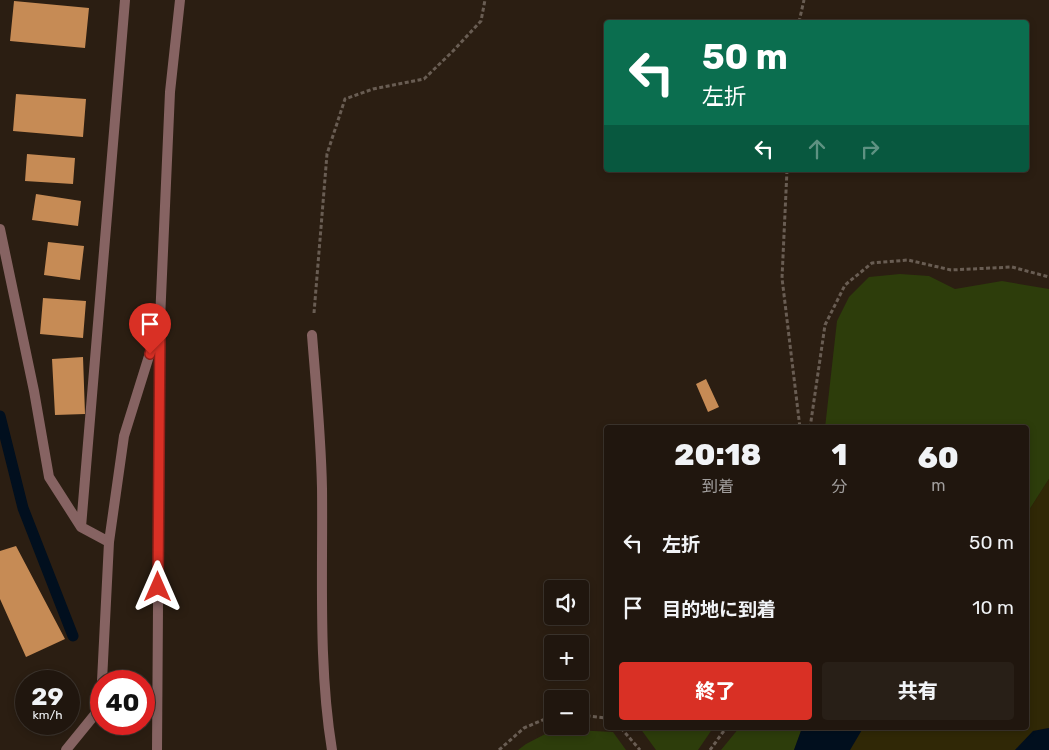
<!DOCTYPE html>
<html lang="ja">
<head>
<meta charset="utf-8">
<style>
	body { margin:0; font-family:Rubik,"Noto Sans JP",sans-serif; background:#281f17; color:#f1f3f6; height:100vh; display:flex; flex-direction:column; font-size:19px; white-space:nowrap }
	* { box-sizing:border-box; margin:0 }
	p { font-size:16px; color:#a29f9e }
	.icon { flex:none; width:28px; height:28px; fill:none; stroke:currentColor; stroke-width:2; stroke-linecap:round; stroke-linejoin:round }
	.map { position:relative; flex:1; overflow:hidden }
	.drawer { position:absolute; left:604px; top:425px; width:425px; height:305px; display:flex; flex-direction:column; background:#20160e; border-radius:5px; box-shadow:0 2px 8px #0003,0 0 0 1px #3d352e }
	.drawer>* { flex:none }
	.banner { position:absolute; left:604px; top:20px; width:425px; height:152px; border-radius:5px; box-shadow:0 2px 8px #0003,0 0 0 1px #3d352e; background:#0b6e4f; color:#fff; overflow:hidden }
	.controls { position:absolute; left:544px; top:580px; display:grid; gap:10px }
	.controls a { display:grid; place-items:center; width:45px; height:45px; border-radius:5px; background:#20160e; box-shadow:0 2px 8px #0003,0 0 0 1px #3d352e; font-size:25px }
	.speed { position:absolute; left:15px; top:670px; display:flex; gap:10px; font-size:25px; font-weight:700; text-align:center }
	.speed>* { display:grid; place-content:center; width:65px; height:65px; border-radius:50%; background:#20160e; box-shadow:0 2px 8px #0003,0 0 0 1px #3d352e; line-height:1 }
	.speed small { font-size:12px; font-weight:400 }
	.speed .limit { border:8px solid #d22; background:#fff; color:#111 }
	.pin { position:absolute; display:grid; place-items:center; width:42px; height:42px; color:#fff; margin:-51px -21px; border-radius:50% 50% 50% 0; rotate:-45deg; box-shadow:0 0 5px #0007 }
	.pin .icon { rotate:45deg }
	.me { position:absolute; width:55px; margin:-28px; rotate:0deg; stroke-linejoin:round; filter:drop-shadow(0 0 4px #0008) }
	.turn { display:flex; align-items:center; gap:18px; height:105px; padding:0 15px; font-size:22px }
	.turn .icon { width:65px; height:65px; stroke-width:2.5 }
	.turn b { display:block; font-size:35px; line-height:42px }
	.lanes { display:flex; align-items:center; height:48px; padding:0 15px; background:#0003; justify-content:center; gap:25px; direction:ltr }
	.lanes .off { opacity:.35 }
	.eta { display:flex; justify-content:space-evenly; align-items:center; height:85px; text-align:center }
	.eta b { font-size:30px; font-weight:800; line-height:35px }
	.primary-button { display:flex; gap:10px; margin-top:auto; padding:10px 15px }
	.primary-button a { flex:1; height:58px; border-radius:5px; background:#d93025; color:#fff; font-size:20px; font-weight:800; line-height:58px; text-align:center }
	.primary-button a+a { background:#281f17; color:#f1f3f6 }
	ul { padding:0; list-style:none }
	li { display:flex; align-items:center; gap:15px; height:65px; padding:0 15px }
	li div { flex:1 }
	li b { display:block; font-size:19px }
	li em { font-style:normal }
	.map>svg:first-child { display:block }
</style>
</head>
<body>
<div class="map">
<svg width="1049" height="750" viewBox="0 0 1049 750">
	<rect width="100%" height="100%" fill="#2b1e12"/>
	<path fill="#2d3d0b" d="M 900,274 L 929,276 L 955,289 L 1002,281 L 1049,289 L 1049,479 L 1026,515 L 1026,428 L 825,428 L 837,321 L 849,297 L 869,277 Z
		M 640,728 L 713,728 L 698,750 L 656,750 Z
		M 739,728 L 802,728 L 794,750 L 721,750 Z
		M 555,729 L 613,732 L 626,750 L 518,750 L 526,744 Z"/>
	<path fill="#302806" d="M 1049,479 L 1049,728 L 1033,731 L 1015,750 L 850,750 L 863,728 L 1026,728 L 1026,515 Z"/>
	<path fill="#010f1e" d="M 802,728 L 863,728 L 850,750 L 794,750 Z
		M 1049,728 L 1049,750 L 1015,750 L 1033,731 Z"/>
	<g fill="none" stroke-linecap="round" stroke-linejoin="round">
		<path stroke="#010f1e" stroke-width="11" d="M 0,416 L 23,508 L 73,636"/>
	</g>
	<path fill="#c68b55" d="M 14,1 L 89,8 L 85,48 L 10,41 Z
		M 16,94 L 86,99 L 83,137 L 13,131 Z
		M 27,154 L 75,158 L 73,184 L 25,181 Z
		M 36,194 L 81,201 L 78,226 L 32,220 Z
		M 48,242 L 84,246 L 80,280 L 44,275 Z
		M 43,298 L 86,301 L 83,338 L 40,334 Z
		M 83,357 L 85,414 L 55,415 L 52,359 Z
		M 706,379 L 719,407 L 708,412 L 696,384 Z
		M 16,546 L 65,639 L 26,657 L 0,599 L 0,551 Z"/>
	<g fill="none" stroke-linecap="round" stroke-linejoin="round">
		<path stroke="#695d53" stroke-width="3" stroke-dasharray="4 2.5" stroke-linecap="butt" d="M 799,22 L 804,0
			M 787,170 L 782,278 L 800,428
			M 314,313 L 327,154 L 345,99 L 373,89 L 424,79 L 453,51 L 481,21 L 485,0
			M 810,428 L 825,325 L 845,285 L 872,263 L 908,260 L 951,270 L 1012,267 L 1049,277
			M 580,715 L 606,718
			M 621,728 L 640,750
			M 499,750 L 524,728 L 552,716
			M 710,750 L 726,728"/>
		<path stroke="#866362" stroke-width="10" d="M 0,229 L 34,391 L 49,477 L 81,527 L 109,542 L 102,681
			M 312,335 C 316,386 321,437 322,488 C 323,573 318,665 332,750
			M 81,527 L 125,0
			M 109,542 L 124,436 L 159,324
			M 66,750 L 101,707 L 101,699"/>
		<path stroke="#866362" stroke-width="10" d="M 157,750 L 160,320 L 170,92 L 180,0"/>
	</g>
	<g fill="none" stroke-linecap="round" stroke-linejoin="round">
		<g stroke="#8d1f18" stroke-width="12">
			<path id="route" d="M 150,354 L 160,320 L 158,587"/>
		</g>
		<use href="#route" stroke="#d93025" stroke-width="9"/>
	</g>
</svg>
<div class="controls">
<a><svg class="icon" aria-label="sound" viewBox="0 0 24 24"><path d="M4 9h4l5-4v14l-5-4H4zM17 9q2 3 0 6"/></svg></a>
<a>+</a>
<a>−</a>
</div>
<div class="speed"><div>29<small>km/h</small></div><div class="limit">40</div></div>
<div class="pin" style="left:150px;top:354px;background:#d93025"><svg class="icon" aria-label="arrive" viewBox="0 0 24 24"><path d="M6 21V4h12l-3 4 3 4H6"/></svg></div>
<svg class="me" style="left:158px;top:587px" viewBox="-20 -20 40 40"><path d="M0-17L14 15 0 8-14 15z" fill="#d93025" stroke="#fff" stroke-width="4"/></svg>
<div class="banner">
<div class="turn"><svg class="icon" aria-label="left" viewBox="0 0 24 24"><path d="M17 20v-9H6M10 6l-5 5 5 5"/></svg><div><b>50 m</b>左折</div></div>
<div class="lanes"><svg class="icon" aria-label="left" viewBox="0 0 24 24"><path d="M17 20v-9H6M10 6l-5 5 5 5"/></svg><svg class="icon off" aria-label="ahead" viewBox="0 0 24 24"><path d="M12 20V5M6 11l6-6 6 6"/></svg><svg class="icon off" aria-label="right" viewBox="0 0 24 24"><path d="M7 20v-9h11M14 6l5 5-5 5"/></svg></div>
</div>
<section class="drawer">
<div class="eta">
<div><b>20:18</b><p>到着</p></div>
<div><b>1</b><p>分</p></div>
<div><b>60</b><p>m</p></div>
</div>
<ul>
<li><svg class="icon" aria-label="left" viewBox="0 0 24 24"><path d="M17 20v-9H6M10 6l-5 5 5 5"/></svg><div><b>左折</b></div><em>50 m</em></li>
<li><svg class="icon" aria-label="arrive" viewBox="0 0 24 24"><path d="M6 21V4h12l-3 4 3 4H6"/></svg><div><b>目的地に到着</b></div><em>10 m</em></li>
</ul>
<div class="primary-button"><a>終了</a><a>共有</a></div>
</section>
</div>
</body>
</html>
